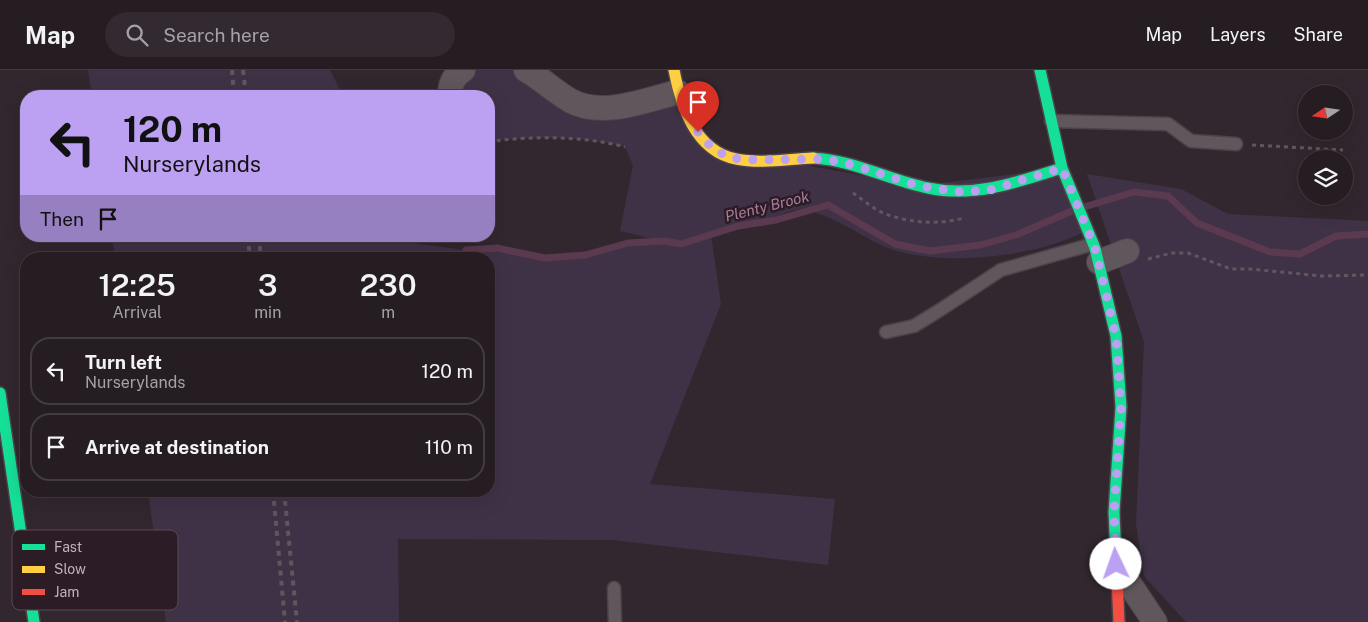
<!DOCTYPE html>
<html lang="en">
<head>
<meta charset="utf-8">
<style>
	body { margin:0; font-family:"Public Sans",sans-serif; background:#322a30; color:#f1f3f6; height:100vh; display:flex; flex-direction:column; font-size:19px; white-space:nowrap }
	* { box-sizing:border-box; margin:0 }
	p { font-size:16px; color:#a4a2a6 }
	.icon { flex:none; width:28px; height:28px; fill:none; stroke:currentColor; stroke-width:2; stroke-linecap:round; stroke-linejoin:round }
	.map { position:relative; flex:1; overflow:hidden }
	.drawer { position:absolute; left:20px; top:182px; width:475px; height:245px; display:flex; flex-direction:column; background:#261d23; border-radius:20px; box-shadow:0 5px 20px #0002,0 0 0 1px #423b41 }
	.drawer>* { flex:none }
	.hud { position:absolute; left:20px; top:20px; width:475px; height:152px; border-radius:20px; box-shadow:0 5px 20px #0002,0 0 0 1px #423b41; background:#bca0f2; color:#111; overflow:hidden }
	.needle { width:32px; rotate:257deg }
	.tools { position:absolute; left:1298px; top:15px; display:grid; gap:10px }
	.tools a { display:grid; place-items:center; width:55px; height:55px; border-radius:50%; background:#261d23; box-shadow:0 5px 20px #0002,0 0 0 1px #423b41; font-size:25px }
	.pin { position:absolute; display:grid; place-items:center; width:42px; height:42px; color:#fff; margin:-51px -21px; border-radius:50% 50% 50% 0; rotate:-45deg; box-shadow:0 0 5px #0007 }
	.pin .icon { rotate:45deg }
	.me { position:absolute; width:55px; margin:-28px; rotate:357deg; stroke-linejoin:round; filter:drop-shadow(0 0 4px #0008) }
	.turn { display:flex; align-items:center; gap:18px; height:105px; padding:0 20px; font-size:22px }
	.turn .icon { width:65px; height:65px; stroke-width:2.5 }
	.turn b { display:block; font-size:35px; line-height:42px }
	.then { display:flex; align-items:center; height:48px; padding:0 20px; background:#0003; gap:10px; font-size:19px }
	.eta { display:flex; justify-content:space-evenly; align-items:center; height:85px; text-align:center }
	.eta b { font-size:30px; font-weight:600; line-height:35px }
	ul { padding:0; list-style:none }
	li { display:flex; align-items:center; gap:15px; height:68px; margin:0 10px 8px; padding:0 10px; border:2px solid #423b41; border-radius:20px }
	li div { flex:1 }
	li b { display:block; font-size:19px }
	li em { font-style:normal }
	header { display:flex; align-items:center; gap:30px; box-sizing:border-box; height:70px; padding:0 25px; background:#261d23; border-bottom:1px solid #423b41 }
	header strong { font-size:24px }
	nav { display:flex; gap:28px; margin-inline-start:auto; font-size:18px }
	.search { width:350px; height:45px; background:#322a30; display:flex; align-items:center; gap:12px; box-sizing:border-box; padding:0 18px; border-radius:28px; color:#a4a2a6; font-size:19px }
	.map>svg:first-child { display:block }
</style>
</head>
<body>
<header>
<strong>Map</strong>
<div class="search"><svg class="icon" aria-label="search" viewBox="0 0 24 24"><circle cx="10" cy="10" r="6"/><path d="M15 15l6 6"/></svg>Search here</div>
<nav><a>Map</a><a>Layers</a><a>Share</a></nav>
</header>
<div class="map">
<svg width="1368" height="552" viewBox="0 0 1368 552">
	<rect width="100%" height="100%" fill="#32272f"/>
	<path fill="#3f3247" d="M 88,0 L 330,0 L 343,26 L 92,26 Z
		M 463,0 L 526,0 L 573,32 L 678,22 L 711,78 L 919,116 L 1062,98 L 1087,160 C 1039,188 932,199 881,175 C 858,164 827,142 802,140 C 795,139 786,143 780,145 C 757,152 734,158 711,165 L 721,234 L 650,414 L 835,429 L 828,495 L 612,470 L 398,469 L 399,552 L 166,552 L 148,421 L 489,421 L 489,189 L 115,189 L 112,166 L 373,166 L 373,168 L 466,180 L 497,178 L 545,188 L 585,185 L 628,173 L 661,171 L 620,161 L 633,95 L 625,77 C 585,66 535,66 494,71 L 489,70 L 489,26 L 450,26 Z
		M 1087,104 L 1181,119 L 1228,144 L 1368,151 L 1368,552 L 1186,552 L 1144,506 L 1136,454 L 1144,272 Z"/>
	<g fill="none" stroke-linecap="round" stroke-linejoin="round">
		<path stroke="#5b394f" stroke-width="7" d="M 1084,137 L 1134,122 L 1168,126 L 1197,153 L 1270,182 L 1300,184 L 1336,166 L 1368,164
			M 466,180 L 497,178 L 545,188 L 585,185 L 628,173 L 664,171 L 681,174 L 738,156 L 776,150 L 828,135 L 895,174 L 930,181 L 980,175 L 1016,165 L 1074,140"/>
		<g stroke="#4b4349" stroke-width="15">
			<path id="lane" d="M 1051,51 L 1168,54 L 1191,71 L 1236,74
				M 886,262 L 914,256 L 940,240 L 1001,200 L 1093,174
				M 614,518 L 615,552"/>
		</g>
		<g stroke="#4b4349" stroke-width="26">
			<path id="street" d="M 526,0 C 542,9 555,22 571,31 C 604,48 645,30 678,22
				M 450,26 C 450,14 453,7 463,0
				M 1099,192 L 1127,181
				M 1116,494 L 1155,552"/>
		</g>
		<g stroke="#4c4249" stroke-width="14">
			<path id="fast" d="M 1040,0 L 1062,98 L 1095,178 L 1116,266 L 1121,337 L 1114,442 L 1116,488
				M 813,88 C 853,90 889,110 928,118 C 975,128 1018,112 1062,98
				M 0,323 L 34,552"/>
		</g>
		<g stroke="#4c4249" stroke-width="14">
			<path id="slow" d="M 674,0 C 681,36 695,81 736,89 C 761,94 788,89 813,88"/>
		</g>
		<g stroke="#4c4249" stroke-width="14">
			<path id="jam" d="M 1116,488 L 1119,552"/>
		</g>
		<path stroke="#60575e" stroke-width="3" stroke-dasharray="4 4" stroke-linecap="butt" d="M 489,70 L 494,71 C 535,66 585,66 625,77
			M 1252,75 L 1343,80
			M 853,123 C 862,129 872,138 883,143 C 908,153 938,155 964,148
			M 1148,189 L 1172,183 L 1188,183 L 1231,199 L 1250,199 L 1322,206 L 1368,205"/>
		<use href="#lane" stroke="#60575d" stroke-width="12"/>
		<use href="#street" stroke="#60575d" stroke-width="24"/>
		<use href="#fast" stroke="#16e098" stroke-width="11"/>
		<use href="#slow" stroke="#ffcf43" stroke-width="11"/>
		<use href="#jam" stroke="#f24e42" stroke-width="11"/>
		<path stroke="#60575d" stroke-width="4" stroke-dasharray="5 5" stroke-linecap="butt" d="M 232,0 L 234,26
			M 243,0 L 246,26
			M 248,166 L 250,189
			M 259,166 L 261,189
			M 273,421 L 285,552
			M 284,421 L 297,552"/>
	</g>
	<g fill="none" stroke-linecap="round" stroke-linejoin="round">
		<path stroke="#bca0f2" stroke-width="9" stroke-dasharray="0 16.2" d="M 698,62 L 712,78 L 730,88 L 757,90 L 825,89 L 853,95 L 919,116 L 961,122 L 990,120 L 1062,98 L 1095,178 L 1116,266 L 1121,338 L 1114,442 L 1116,494"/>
	</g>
	<g text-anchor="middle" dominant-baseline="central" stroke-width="5" stroke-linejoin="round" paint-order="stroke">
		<g font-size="15" font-style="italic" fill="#a97c99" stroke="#2c1c26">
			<text transform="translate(767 136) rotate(-14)">Plenty Brook</text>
		</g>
	</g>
	<rect x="12" y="460" width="166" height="80" rx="8" fill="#2c1c26" stroke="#594953" stroke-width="1"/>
	<rect x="22" y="474" width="23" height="6" fill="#16e098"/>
	<rect x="22" y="496" width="23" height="7" fill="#ffcf43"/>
	<rect x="22" y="519" width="23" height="6" fill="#f24e42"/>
	<g font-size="14" fill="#c3b1bc">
		<text x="54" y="482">Fast</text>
		<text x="54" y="504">Slow</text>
		<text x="54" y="527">Jam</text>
	</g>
</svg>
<div class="tools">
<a><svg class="needle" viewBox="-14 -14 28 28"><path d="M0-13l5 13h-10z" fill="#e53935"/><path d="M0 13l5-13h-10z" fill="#a4a2a6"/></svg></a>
<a><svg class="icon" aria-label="layers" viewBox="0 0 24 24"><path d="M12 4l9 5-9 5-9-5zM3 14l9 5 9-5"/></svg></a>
</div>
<div class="pin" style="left:698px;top:62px;background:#d93025"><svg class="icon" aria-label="arrive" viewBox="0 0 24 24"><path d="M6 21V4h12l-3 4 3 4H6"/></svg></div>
<svg class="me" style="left:1116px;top:494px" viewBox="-20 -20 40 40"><circle r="19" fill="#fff"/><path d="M0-13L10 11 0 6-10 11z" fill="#bca0f2"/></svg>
<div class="hud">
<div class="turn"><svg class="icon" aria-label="left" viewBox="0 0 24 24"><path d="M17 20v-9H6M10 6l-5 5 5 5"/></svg><div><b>120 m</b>Nurserylands</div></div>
<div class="then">Then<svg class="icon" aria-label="arrive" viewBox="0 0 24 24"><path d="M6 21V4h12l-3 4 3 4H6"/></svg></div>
</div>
<section class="drawer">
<div class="eta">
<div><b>12:25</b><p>Arrival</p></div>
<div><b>3</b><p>min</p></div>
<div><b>230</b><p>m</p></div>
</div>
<ul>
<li><svg class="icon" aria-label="left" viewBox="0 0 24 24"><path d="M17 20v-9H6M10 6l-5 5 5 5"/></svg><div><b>Turn left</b><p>Nurserylands</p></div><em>120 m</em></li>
<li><svg class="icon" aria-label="arrive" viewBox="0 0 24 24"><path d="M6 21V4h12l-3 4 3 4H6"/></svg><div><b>Arrive at destination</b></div><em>110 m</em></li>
</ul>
</section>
</div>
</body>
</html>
